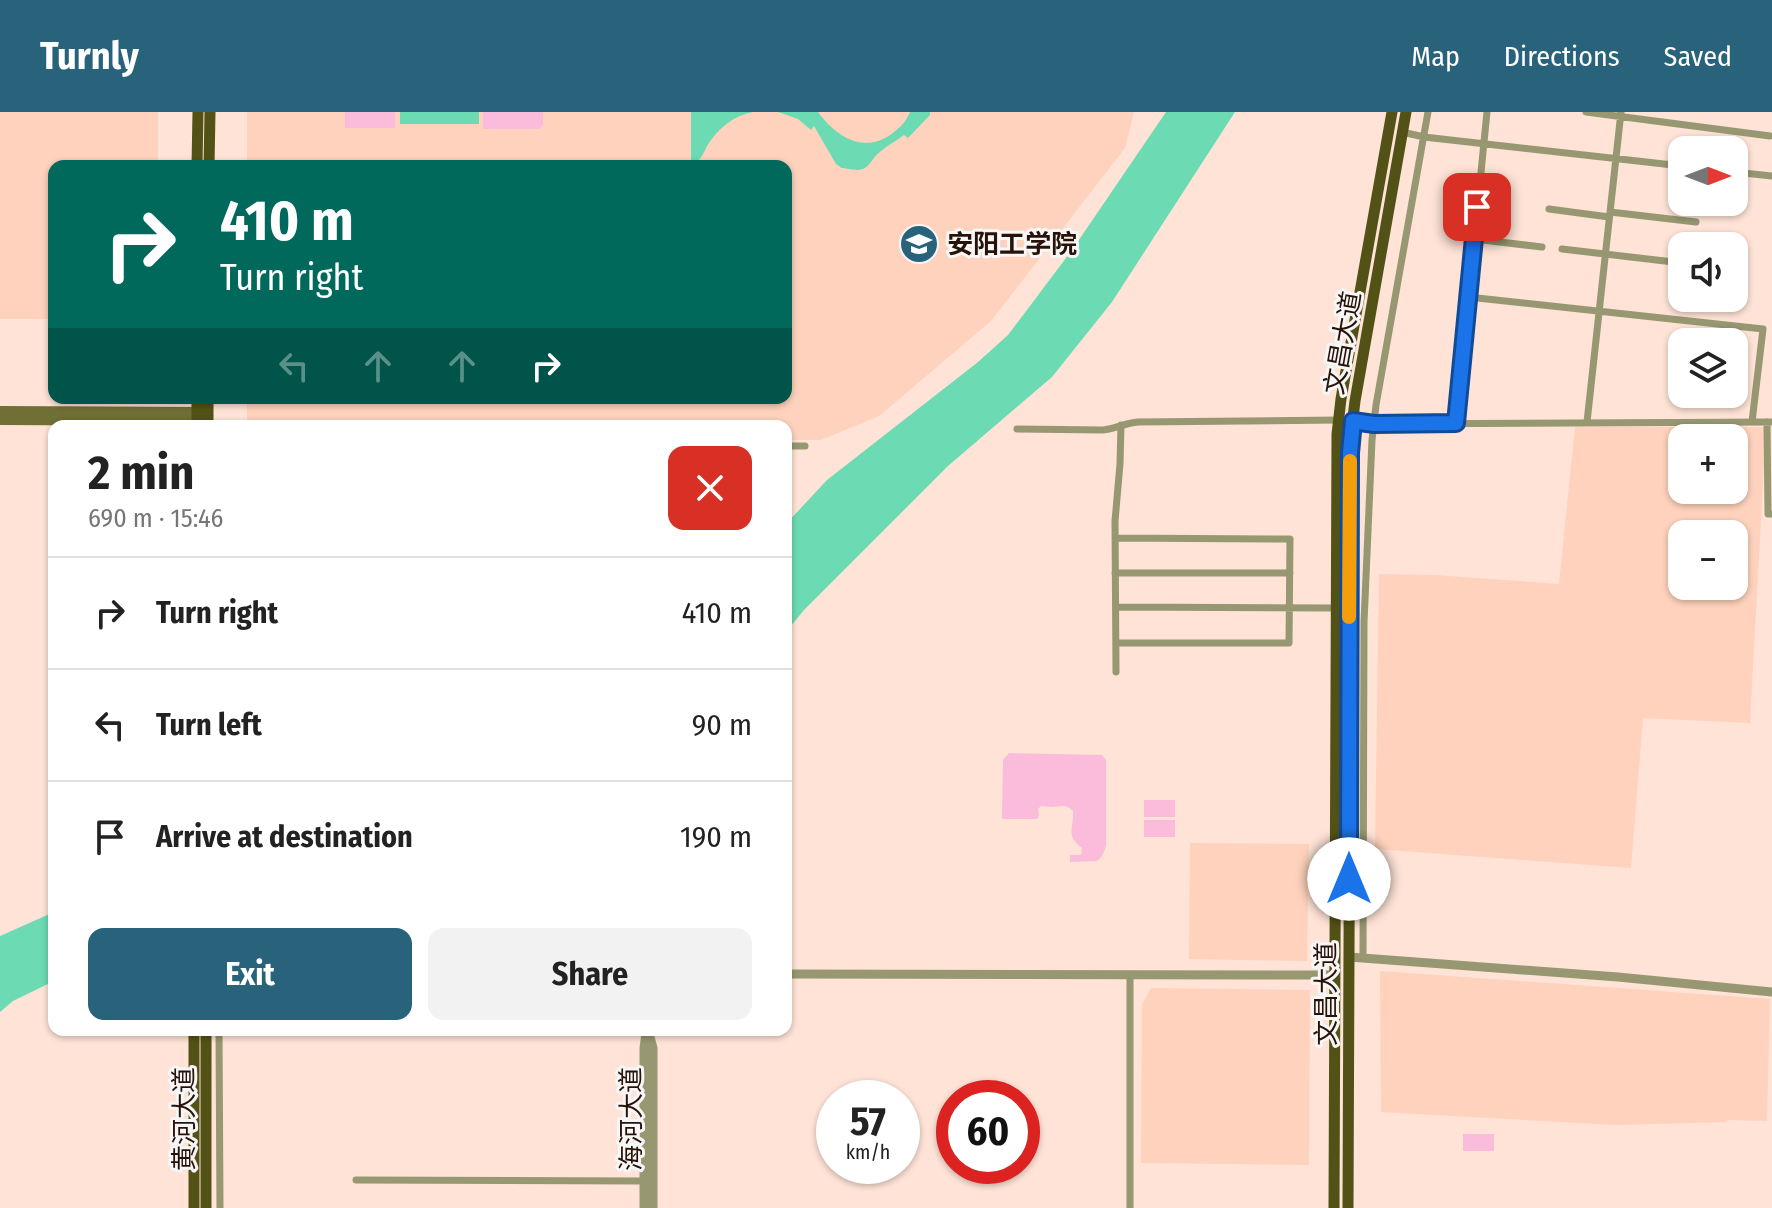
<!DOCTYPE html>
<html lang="en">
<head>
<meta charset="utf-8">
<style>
	body { margin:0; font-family:"Fira Sans Condensed","Noto Sans SC",sans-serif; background:#f2f2f2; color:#222; height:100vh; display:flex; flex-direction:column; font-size:30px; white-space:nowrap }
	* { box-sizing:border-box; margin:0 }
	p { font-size:26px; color:#767676 }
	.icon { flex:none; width:44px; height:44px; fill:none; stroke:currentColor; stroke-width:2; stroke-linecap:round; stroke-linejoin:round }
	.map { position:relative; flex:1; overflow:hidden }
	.drawer { position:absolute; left:48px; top:308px; width:744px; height:616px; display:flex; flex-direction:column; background:#fff; border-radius:16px; box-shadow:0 2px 6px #0004 }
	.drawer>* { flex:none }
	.banner { position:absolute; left:48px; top:48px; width:744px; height:244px; border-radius:16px; box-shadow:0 2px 6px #0004; background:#00695c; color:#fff; overflow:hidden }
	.needle { width:52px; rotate:90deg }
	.tools { position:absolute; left:1668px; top:24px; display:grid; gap:16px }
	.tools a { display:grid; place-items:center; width:80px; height:80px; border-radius:16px; background:#fff; box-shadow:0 2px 6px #0004; font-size:40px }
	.speed { position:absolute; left:816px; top:968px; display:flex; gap:16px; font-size:40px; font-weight:700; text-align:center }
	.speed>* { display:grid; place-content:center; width:104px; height:104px; border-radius:50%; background:#fff; box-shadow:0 2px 6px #0004; line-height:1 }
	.speed small { font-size:20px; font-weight:400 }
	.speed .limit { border:12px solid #d22; background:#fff; color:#111 }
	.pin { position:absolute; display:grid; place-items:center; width:68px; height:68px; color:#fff; margin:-34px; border-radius:16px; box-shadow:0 4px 12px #0006 }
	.me { position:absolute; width:88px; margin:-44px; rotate:0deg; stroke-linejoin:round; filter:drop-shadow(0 0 6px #0008) }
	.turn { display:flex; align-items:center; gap:28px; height:168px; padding:0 40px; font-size:36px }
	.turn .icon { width:104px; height:104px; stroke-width:2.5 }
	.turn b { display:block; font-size:56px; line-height:68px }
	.lanes { display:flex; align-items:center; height:76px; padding:0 40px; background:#0003; justify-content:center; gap:40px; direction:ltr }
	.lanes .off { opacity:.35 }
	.round { display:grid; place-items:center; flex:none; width:84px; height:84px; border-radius:16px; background:#f2f2f2 }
	.head { display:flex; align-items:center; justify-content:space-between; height:136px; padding:0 40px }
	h1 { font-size:48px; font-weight:700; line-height:60px }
	.primary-button { display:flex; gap:16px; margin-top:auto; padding:16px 40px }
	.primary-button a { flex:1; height:92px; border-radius:16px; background:#28637b; color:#fff; font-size:32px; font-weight:700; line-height:92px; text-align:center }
	.primary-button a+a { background:#f2f2f2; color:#222 }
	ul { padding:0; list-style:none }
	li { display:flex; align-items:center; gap:24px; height:112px; padding:0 40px; border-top:2px solid #e0e0e0 }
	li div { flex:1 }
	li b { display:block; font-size:30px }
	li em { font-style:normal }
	header { display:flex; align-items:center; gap:48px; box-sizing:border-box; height:112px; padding:0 40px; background:#28637b; color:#fff }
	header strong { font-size:38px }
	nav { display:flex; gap:44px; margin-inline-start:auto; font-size:28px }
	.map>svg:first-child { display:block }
</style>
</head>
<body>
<header>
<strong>Turnly</strong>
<nav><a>Map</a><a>Directions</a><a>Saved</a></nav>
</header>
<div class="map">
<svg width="1772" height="1096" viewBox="0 0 1772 1096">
	<rect width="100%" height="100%" fill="#fee3d6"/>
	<path fill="#fed2bc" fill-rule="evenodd" d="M 0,0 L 158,0 L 158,54 L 54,54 L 54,207 L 0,207 Z
		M 247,0 L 1134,0 L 1125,36 L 991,209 L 879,304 L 821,328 L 786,328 L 786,314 L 247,314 L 247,286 L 786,286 L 786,54 L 247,54 Z
		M 1575,315 L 1766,315 L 1750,611 L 1643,606 L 1631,756 L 1375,737 L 1379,462 L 1435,463 L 1559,472 ZM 1682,326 L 1734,326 L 1734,378 L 1682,378 ZM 1682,422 L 1734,422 L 1734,474 L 1682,474 Z
		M 1190,731 L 1309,732 L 1307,849 L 1189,847 Z
		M 1380,859 L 1770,887 L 1767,1009 L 1728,1008 L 1726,1010 L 1615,1013 L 1381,1000 Z
		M 1151,876 L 1310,878 L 1309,1053 L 1141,1051 L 1142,893 Z"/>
	<path fill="#fbbbdb" d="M 345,0 L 395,0 L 395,16 L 345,16 Z
		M 483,0 L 543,0 L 543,13 L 539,17 L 483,17 Z
		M 1009,641 L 1102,643 L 1106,648 L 1106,733 C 1104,740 1103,744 1097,749 L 1070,750 L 1070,743 L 1081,743 L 1082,736 C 1065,723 1074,718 1073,699 C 1065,691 1061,695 1051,695 C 1047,695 1044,694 1041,694 L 1038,697 L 1039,703 L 1037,707 L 1002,707 L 1003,648 Z
		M 1144,688 L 1175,688 L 1175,705 L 1144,705 Z
		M 1144,708 L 1175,708 L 1175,725 L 1144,725 Z
		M 1463,1022 L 1494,1022 L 1494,1039 L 1463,1039 Z"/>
	<path fill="#6cdbb4" d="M 400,0 L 479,0 L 479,12 L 400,12 Z
		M 691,0 L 753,0 C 732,4 718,17 707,34 C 703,42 700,50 691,54 Z
		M 778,0 L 818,0 C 837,26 866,43 894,20 C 902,14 906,9 910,0 L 930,0 L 930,3 L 908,26 L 904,23 C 896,29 888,33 881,39 C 866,51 871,61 849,57 C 838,55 845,58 836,52 L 814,14 L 811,18 L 798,7 Z
		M 1166,0 L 1235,0 L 1112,190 L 1052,265 L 948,354 L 804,498 L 786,520 L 786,412 L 827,368 L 978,250 L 1008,223 L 1072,138 Z
		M 54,800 L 54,869 L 13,889 L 0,900 L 0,824 Z"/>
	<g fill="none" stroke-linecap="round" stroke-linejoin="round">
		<path stroke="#979771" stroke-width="7" d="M 1586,0 L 1770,24
			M 1402,20 L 1424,25 L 1682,54
			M 1734,60 L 1772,64
			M 1549,97 L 1609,105
			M 1610,100 L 1696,110
			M 1474,127 L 1542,135
			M 1562,137 L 1682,151
			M 1468,185 L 1763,217 L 1752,310
			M 1353,309 L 1374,312 L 1772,310
			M 1587,310 L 1621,0
			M 1767,310 L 1768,402 L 1772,402
			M 1456,311 L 1487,0
			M 1017,317 L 1103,318 C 1115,317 1125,311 1138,310 L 1339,308
			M 786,334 L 805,334
			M 1115,426 L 1290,427 L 1289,531 L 1116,531
			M 1115,461 L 1290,461
			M 1116,495 L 1336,496
			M 1116,560 L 1115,409 L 1120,352 L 1121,313
			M 1363,846 L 1364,510 L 1372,328 L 1376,293 L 1428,0
			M 1130,863 L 1130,1096
			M 219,918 L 220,1096
			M 356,1068 L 644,1069"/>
		<path stroke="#979771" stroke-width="9" d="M 1349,845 L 1618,865 L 1772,880
			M 786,862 L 1335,863
			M 648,918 L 653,936 L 653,1096
			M 644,1096 L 644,936 L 646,921"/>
		<path stroke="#706f35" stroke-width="10" d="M 0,299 L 202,300
			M 0,308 L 202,309"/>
		<path stroke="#535216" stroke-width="11" d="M 197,54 L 198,0
			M 209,54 L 210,0
			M 197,314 L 197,286
			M 208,314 L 208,286
			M 194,1096 L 194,918
			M 206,1096 L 206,918
			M 1334,1096 L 1337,322 L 1341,287 L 1392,0
			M 1348,1096 L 1351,323 L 1355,289 L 1406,0"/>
	</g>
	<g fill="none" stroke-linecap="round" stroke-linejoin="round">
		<g stroke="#114b97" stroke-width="20">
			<path id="route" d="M 1349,767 L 1350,341 L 1353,309 L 1374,312 L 1456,311 L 1477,95"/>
		</g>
		<use href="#route" stroke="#1a73e8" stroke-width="14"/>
		<path stroke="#f59e0b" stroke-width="14" d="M 1349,505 L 1350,349"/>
	</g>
	<defs>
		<g id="university-disc" transform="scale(2)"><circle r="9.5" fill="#28637b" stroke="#f6f6f6"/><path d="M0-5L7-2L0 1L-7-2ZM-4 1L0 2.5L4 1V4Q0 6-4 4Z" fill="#fff"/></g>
	</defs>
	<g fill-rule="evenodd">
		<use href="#university-disc" x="919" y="132"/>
	</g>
	<g text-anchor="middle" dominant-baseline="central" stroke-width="6" stroke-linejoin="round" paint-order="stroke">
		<g font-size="26" font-weight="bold" fill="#281106" stroke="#f6f6f6" text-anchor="start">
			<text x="947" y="132">安阳工学院</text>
		</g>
		<g font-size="26" fill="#281106" stroke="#f6f6f6">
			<text transform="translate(1343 231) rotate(-80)">文昌大道</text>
			<text transform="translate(1326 882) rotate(-90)">文昌大道</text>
			<text transform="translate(184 1007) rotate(-90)">黄河大道</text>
			<text transform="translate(631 1007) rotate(-90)">海河大道</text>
		</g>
	</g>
</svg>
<div class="tools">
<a><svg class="needle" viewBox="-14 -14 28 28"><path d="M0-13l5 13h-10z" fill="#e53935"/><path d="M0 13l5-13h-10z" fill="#767676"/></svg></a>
<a><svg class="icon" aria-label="sound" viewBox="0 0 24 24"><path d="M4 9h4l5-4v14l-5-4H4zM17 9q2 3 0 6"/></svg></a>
<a><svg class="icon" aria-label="layers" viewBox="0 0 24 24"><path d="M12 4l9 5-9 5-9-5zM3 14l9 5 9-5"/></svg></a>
<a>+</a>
<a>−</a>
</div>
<div class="speed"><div>57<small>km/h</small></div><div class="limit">60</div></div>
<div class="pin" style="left:1477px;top:95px;background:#d93025"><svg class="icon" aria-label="arrive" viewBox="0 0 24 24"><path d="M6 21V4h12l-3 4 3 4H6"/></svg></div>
<svg class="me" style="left:1349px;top:767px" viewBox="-20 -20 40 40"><circle r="19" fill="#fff"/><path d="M0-13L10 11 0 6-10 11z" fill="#1a73e8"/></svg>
<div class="banner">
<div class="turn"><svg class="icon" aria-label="right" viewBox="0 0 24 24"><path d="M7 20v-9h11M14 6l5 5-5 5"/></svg><div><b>410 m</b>Turn right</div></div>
<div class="lanes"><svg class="icon off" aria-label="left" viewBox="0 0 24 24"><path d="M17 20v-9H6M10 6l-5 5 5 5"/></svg><svg class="icon off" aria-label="ahead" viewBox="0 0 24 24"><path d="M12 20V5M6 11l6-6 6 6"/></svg><svg class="icon off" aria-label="ahead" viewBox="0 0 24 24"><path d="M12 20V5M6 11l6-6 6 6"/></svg><svg class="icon" aria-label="right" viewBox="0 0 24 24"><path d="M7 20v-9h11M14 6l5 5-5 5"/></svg></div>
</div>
<section class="drawer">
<div class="head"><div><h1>2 min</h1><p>690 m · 15:46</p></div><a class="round" style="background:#d93025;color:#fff"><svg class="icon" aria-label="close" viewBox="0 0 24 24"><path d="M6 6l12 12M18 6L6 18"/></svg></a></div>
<ul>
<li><svg class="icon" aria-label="right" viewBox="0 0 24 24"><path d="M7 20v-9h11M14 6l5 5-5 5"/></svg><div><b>Turn right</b></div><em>410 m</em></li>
<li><svg class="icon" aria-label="left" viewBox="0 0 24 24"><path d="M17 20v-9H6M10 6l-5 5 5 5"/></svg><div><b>Turn left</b></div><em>90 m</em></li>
<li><svg class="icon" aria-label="arrive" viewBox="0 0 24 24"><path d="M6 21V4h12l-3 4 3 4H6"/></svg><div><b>Arrive at destination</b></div><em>190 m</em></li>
</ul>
<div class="primary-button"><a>Exit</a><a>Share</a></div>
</section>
</div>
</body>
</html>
